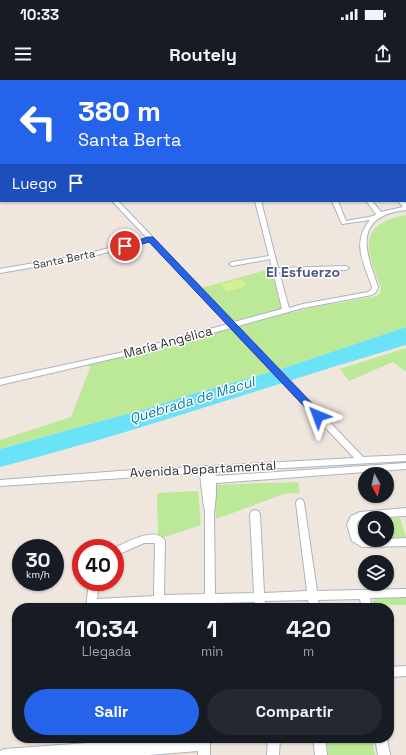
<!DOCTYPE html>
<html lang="es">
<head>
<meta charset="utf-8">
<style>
	body { margin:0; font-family:"Space Grotesk",sans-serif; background:#242831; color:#f1f3f6; height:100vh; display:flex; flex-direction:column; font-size:15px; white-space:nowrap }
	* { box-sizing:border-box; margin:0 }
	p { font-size:13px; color:#9ea1a6 }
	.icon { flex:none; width:22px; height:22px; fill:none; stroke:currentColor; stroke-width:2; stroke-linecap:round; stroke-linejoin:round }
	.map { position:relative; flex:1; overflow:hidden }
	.drawer { position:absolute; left:12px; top:523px; width:382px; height:140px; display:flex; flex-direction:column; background:#171b24; border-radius:16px; box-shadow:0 1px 3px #0004 }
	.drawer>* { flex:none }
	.guide { position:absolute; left:0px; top:0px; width:406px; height:122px; box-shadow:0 1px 3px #0004; background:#2563eb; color:#fff; overflow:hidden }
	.needle { width:26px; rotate:172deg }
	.buttons { position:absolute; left:358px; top:387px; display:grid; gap:8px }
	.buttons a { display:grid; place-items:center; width:36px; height:36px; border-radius:50%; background:#171b24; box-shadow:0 1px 3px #0004; font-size:20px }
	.speed { position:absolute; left:12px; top:459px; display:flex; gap:8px; font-size:20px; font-weight:700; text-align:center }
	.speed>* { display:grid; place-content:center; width:52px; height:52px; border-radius:50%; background:#171b24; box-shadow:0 1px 3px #0004; line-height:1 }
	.speed small { font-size:10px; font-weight:400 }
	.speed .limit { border:6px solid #d22; background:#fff; color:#111 }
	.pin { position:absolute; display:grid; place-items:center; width:34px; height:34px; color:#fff; margin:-17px; border:2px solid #fff; border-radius:50%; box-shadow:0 1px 4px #0007 }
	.me { position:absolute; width:44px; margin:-22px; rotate:316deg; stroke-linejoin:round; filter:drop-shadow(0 0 3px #0008) }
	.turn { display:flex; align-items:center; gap:14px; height:84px; padding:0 12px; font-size:18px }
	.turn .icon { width:52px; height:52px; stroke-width:2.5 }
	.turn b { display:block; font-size:28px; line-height:34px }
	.then { display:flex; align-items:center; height:38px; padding:0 12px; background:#0003; gap:8px; font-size:15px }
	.eta { display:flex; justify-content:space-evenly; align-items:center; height:68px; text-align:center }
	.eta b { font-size:24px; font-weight:700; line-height:28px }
	.button { display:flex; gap:8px; margin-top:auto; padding:8px 12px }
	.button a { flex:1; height:46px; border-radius:24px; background:#2563eb; color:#fff; font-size:16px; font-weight:700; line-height:46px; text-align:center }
	.button a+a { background:#242831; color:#f1f3f6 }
	.status { display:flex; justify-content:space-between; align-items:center; height:28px; padding:0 20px; background:#171b24; direction:ltr }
	.status svg { height:11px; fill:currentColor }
	header { display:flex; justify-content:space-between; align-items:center; height:52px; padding:0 12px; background:#171b24; font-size:18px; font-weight:700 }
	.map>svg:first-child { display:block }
</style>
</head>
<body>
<div class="status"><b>10:33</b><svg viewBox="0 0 49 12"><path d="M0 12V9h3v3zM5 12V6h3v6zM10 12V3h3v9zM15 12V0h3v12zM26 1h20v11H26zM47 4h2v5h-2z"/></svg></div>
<header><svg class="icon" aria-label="menu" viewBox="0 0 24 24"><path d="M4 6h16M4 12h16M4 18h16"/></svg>Routely<svg class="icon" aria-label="share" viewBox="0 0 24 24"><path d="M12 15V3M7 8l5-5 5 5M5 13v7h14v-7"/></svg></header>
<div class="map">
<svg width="406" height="675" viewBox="0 0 406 675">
	<rect width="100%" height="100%" fill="#efe6de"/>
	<path fill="#bce997" d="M 406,135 L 406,247 L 281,289 L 192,314 L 149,328 L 0,369 L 0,360 L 71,337 L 90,288 L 88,285 L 239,245 L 310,228 L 377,216 L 380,213 L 381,208 C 367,170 355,145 406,135 Z
		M 271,189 L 282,228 L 280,230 L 237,240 L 232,240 L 201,208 Z
		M 406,268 L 406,292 L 393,282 L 349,301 L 340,289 Z
		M 298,402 L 300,413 L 284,414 L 216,439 L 213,405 Z
		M 198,411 L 201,445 L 162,458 L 158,455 L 157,413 Z
		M 387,438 L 400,438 L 406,457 L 387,458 Z
		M 375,518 L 406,518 L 406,525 L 373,525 L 373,521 Z
		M 326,658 L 372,658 L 375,675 L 328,675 Z"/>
	<path fill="#d4f192" d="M 241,199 L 247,206 L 227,212 L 221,204 Z"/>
	<path fill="#6ae3f8" d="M 406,247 L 406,265 C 270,305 137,352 0,387 L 0,369 L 149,328 L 192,314 L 281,289 Z"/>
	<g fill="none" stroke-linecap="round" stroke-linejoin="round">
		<g stroke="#aeb3bd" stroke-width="2">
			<path id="minor" d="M 22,0 L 27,0 L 22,1 Z
				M 122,0 L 126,0 L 126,1 L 122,1 Z
				M 203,0 L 207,0 L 207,1 L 203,1 Z
				M 405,4 L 406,4 L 406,6 L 405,6 Z
				M 405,16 L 406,16 L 406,18 L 405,18 Z
				M 405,22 L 406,22 L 406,26 L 405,26 Z
				M 405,37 L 406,37 L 406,39 L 405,39 Z
				M 405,58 L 406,58 L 406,62 L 405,62 Z
				M 405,72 L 406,73 L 406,78 L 405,77 Z
				M 406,89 L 406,93 L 405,94 L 405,90 Z
				M 1,92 L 1,97 L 0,98 L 0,93 Z
				M 112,121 L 118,121 L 234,242 L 282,229 L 270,179 L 232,186 L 229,184 L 232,182 L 269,176 L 255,121 L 261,121 L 278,188 L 346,186 L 349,188 L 346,190 L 279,192 L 289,228 L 303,224 L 368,212 L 371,210 L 372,207 C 364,183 351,163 370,140 L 342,144 L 332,121 L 338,121 L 346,141 L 374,136 L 376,134 L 366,121 L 372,121 L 381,132 L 403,127 L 398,121 L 404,121 L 406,123 L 406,130 C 399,131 391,132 385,135 C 353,149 371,184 378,207 L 376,212 L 372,215 L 303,228 L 238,246 L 363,377 L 406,375 L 406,381 L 213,392 L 215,393 L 216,396 L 406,383 L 406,389 L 216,403 L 216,415 L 214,434 L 215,514 L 254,513 L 250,434 L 252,431 L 255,430 L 258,431 L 260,434 L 264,513 L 307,511 L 296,423 L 297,420 L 300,419 L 303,420 L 304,423 L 317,511 L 406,509 L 406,517 L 370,518 L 372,528 L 362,528 L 360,519 L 318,520 L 319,528 L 309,528 L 308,520 L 265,521 L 265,528 L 255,528 L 255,522 L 215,523 L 215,528 L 205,528 L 205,523 L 164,524 L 164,528 L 154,528 L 154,525 L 86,528 L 89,502 L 99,502 L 97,519 L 154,516 L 155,463 L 144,463 L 115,476 L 114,468 C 126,463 156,445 165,461 L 164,515 L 205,514 L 205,430 L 204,427 L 200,395 L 201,393 L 0,406 L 0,400 L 120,391 L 354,378 L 231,248 L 137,273 L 0,305 L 0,299 L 137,269 L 228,244 L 150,161 L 86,178 L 0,193 L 0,189 L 86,174 L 147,158 Z
				M 406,428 L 406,436 L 365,438 L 365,439 L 358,441 L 357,445 L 359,456 L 365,460 L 387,460 L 387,459 L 406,458 L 406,466 L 362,467 L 352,461 L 347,445 L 351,436 L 360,432 Z
				M 406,586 L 406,596 L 389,597 L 389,587 Z
				M 198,658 L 210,658 L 210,675 L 198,675 L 198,671 L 149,675 L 0,675 L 0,671 L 4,669 L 88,663 L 149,663 L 198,660 Z
				M 268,658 L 280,658 L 279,675 L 267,675 Z
				M 313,658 L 325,658 L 327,675 L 315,675 Z
				M 375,658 L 387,658 L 390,675 L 378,675 Z"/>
		</g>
		<use href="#minor" fill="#fff" fill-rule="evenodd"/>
	</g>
	<path fill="#2563eb" stroke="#184099" d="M 148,157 L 153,157 L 321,333 L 322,336 L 321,338 L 315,338 L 149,162 L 125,169 L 122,166 Z"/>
	<g text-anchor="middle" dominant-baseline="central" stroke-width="3" stroke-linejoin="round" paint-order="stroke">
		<g font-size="11" fill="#2d2d2d" stroke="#fff">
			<text transform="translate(64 179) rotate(-11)">Santa Berta</text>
		</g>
		<g font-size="13" fill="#2d2d2d" stroke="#fff">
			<text transform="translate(168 262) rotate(-15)">María Angélica</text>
			<text transform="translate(203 389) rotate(-3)">Avenida Departamental</text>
		</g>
		<g font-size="14" font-weight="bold" fill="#495981" stroke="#fff">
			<text x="303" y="192">El Esfuerzo</text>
		</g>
		<g font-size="14" font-style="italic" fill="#057ea2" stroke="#fff">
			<text transform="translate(192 320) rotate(-17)">Quebrada de Macul</text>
		</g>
	</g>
</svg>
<div class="buttons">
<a><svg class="needle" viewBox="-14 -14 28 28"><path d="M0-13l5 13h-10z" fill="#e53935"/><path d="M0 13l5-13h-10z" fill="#9ea1a6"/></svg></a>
<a><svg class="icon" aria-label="search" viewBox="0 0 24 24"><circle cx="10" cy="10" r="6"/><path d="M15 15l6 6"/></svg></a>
<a><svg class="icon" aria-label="layers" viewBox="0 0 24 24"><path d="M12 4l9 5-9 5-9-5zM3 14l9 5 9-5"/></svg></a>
</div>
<div class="speed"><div>30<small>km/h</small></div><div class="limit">40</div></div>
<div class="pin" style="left:125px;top:166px;background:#d93025"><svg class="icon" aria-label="arrive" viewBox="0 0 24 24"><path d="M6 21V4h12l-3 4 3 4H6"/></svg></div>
<svg class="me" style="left:318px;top:336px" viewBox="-20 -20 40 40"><path d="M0-17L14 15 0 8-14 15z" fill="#2563eb" stroke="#fff" stroke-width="4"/></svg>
<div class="guide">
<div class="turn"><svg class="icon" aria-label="left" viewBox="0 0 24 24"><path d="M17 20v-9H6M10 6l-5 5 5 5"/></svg><div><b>380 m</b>Santa Berta</div></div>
<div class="then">Luego<svg class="icon" aria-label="arrive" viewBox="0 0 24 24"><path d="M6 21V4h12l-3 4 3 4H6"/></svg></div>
</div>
<section class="drawer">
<div class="eta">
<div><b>10:34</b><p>Llegada</p></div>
<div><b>1</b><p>min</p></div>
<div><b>420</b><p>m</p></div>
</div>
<div class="button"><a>Salir</a><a>Compartir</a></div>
</section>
</div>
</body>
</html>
